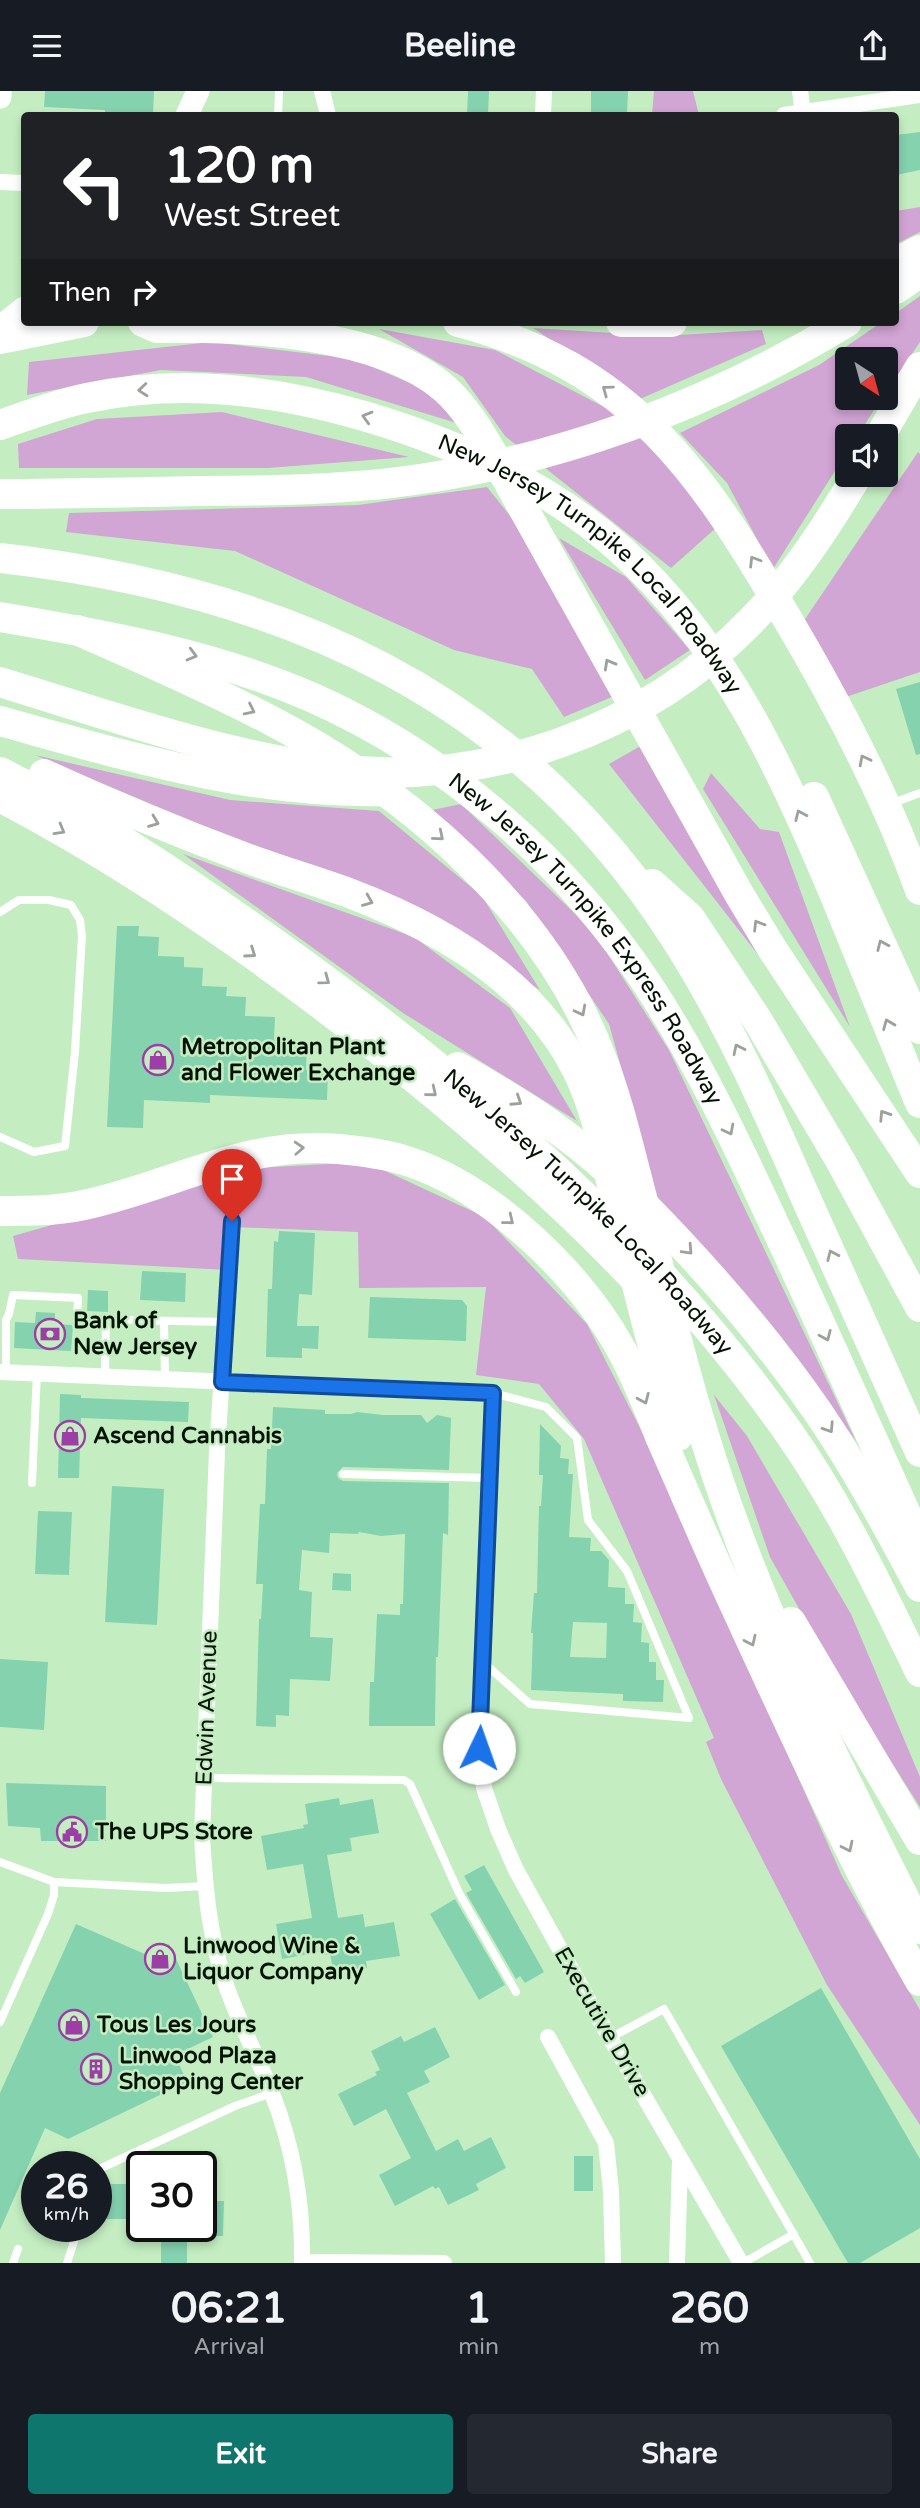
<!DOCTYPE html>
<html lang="en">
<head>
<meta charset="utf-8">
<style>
	body { margin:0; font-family:"Varela Round",sans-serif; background:#242831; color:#f1f3f6; height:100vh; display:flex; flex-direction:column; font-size:26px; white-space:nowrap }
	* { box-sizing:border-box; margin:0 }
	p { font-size:23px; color:#9ea1a6 }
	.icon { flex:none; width:38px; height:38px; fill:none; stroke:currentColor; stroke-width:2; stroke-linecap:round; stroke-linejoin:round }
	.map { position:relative; height:2172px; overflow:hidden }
	.panel { display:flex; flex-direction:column; background:#171b24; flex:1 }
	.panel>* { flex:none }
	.banner { position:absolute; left:21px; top:21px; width:878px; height:214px; border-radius:7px; box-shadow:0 4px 10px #0003; background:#202124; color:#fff; overflow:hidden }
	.needle { width:46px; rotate:144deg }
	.controls { position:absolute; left:835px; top:256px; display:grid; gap:14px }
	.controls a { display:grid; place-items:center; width:63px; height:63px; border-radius:7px; background:#171b24; box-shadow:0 4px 10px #0003; font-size:35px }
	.speed { position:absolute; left:21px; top:2060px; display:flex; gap:14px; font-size:35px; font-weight:700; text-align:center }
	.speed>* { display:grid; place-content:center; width:91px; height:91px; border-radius:50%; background:#171b24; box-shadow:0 4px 10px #0003; line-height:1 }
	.speed small { font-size:18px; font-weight:400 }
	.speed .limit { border:4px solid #111; border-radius:10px; background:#fff; color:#111 }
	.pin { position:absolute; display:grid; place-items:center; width:60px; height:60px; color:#fff; margin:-72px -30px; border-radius:50% 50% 50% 0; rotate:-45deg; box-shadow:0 0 7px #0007 }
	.pin .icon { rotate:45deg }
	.me { position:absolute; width:77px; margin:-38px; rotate:3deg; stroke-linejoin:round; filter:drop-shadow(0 0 5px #0008) }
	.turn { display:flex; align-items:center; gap:24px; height:147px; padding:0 28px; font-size:32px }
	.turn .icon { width:91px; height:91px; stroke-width:2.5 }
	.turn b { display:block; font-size:49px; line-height:60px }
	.then { display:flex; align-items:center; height:66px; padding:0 28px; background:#0003; gap:14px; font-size:26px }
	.eta { display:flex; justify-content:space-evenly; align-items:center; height:119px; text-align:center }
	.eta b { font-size:42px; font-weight:800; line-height:49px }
	.cta { display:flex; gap:14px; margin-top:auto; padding:14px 28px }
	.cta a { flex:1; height:80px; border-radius:7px; background:#0f766e; color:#fff; font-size:28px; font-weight:800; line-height:80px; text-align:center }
	.cta a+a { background:#242831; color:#f1f3f6 }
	header { display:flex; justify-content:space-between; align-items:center; height:91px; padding:0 28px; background:#171b24; font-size:32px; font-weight:800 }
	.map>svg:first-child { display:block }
</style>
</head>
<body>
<header><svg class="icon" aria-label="menu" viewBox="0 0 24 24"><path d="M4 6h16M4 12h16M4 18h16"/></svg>Beeline<svg class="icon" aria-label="share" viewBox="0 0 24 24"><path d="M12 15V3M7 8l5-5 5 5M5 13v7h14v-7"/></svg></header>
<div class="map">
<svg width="920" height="2172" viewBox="0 0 920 2172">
	<rect width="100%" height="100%" fill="#c4eec2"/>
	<path fill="#d1a5d4" d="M 654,0 L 693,0 L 699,24 L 652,24 Z
		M 920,116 L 920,141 L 896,153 L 896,120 Z
		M 920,205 L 920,251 L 886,301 L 886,268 L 847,268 L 847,306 L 882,306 L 858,345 L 847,345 L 847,361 L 773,478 L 727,392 L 680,342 L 819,274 L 882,231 L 896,231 L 896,222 Z
		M 533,237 L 662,245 L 762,239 L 766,253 L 640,308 Z
		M 379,238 L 495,259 L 608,318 L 649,351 L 717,436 L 671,477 L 505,345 L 463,286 Z
		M 211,251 L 354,268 L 424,298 L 463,334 L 306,286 L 161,279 L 27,304 L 29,271 Z
		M 222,321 L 409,366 L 268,377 L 19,377 L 18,353 L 97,328 Z
		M 918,361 L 920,363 L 920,581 L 840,608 L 799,537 Z
		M 487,396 L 518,435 L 612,606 L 564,626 L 532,578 L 454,559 L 235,460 L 66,441 L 69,422 L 358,414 Z
		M 559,447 L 626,486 L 690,559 L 645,589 Z
		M 644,653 L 777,888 L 609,673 Z
		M 35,664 L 230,709 L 379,720 L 482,805 L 540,899 L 414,816 L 253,756 Z
		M 711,682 L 760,738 L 779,741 L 850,936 L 703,698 Z
		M 461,713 L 593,840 L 669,959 L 856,1350 L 769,1233 L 662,1122 L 609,933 L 526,810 L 432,719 Z
		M 183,763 L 414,846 L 510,917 L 577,1030 L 403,922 Z
		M 366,1071 L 485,1126 L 587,1233 L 661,1378 L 842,1785 L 920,1919 L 920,2034 L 827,1894 L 721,1688 L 706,1651 L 714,1647 L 584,1348 L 539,1293 L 476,1284 L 486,1196 L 359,1197 L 358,1141 L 232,1136 L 228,1179 L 18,1168 L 13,1145 L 253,1077 Z
		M 714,1304 L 747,1345 L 851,1523 L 920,1686 L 920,1716 L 838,1587 L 770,1466 Z"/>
	<path fill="#85d2af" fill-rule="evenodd" d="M 45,0 L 154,0 L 153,23 L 105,22 L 105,19 L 44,16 Z
		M 468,0 L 489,0 L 488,24 L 467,24 Z
		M 591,0 L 628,0 L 627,24 L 591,24 Z
		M 920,41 L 920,79 L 896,84 L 896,44 Z
		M 920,591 L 920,663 L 916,664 L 896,598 Z
		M 117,835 L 139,835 L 138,845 L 159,846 L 158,865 L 184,866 L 184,876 L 203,877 L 202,895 L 227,896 L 226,905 L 246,906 L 245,925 L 275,926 L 274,949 L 307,951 L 306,979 L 328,980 L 327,1009 L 210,1004 L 210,1012 L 144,1009 L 143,1037 L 107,1036 Z
		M 279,1140 L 315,1142 L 312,1204 L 299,1203 L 297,1235 L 319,1235 L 318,1258 L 302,1257 L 302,1267 L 266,1266 L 268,1198 L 272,1198 L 274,1150 L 278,1151 Z
		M 142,1180 L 186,1182 L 185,1211 L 140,1209 Z
		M 88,1199 L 108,1200 L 108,1221 L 87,1220 Z
		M 370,1206 L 462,1209 L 467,1215 L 466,1250 L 368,1247 Z
		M 36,1221 L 55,1222 L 55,1233 L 73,1234 L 71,1260 L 14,1257 L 15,1231 L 35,1232 Z
		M 60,1303 L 81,1304 L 81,1307 L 189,1311 L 188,1331 L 81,1327 L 79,1387 L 58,1387 Z
		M 273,1316 L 325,1319 L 325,1323 L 351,1323 L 357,1321 L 383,1324 L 421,1324 L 427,1332 L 437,1324 L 451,1327 L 449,1379 L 343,1376 L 337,1382 L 338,1387 L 343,1390 L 449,1392 L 448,1444 L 443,1442 L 438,1566 L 436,1566 L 435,1635 L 369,1635 L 370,1591 L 374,1591 L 377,1523 L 400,1524 L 400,1513 L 403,1513 L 405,1443 L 381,1445 L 359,1441 L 358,1443 L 330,1442 L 329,1462 L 302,1459 L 299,1499 L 312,1501 L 310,1546 L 333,1547 L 330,1590 L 290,1588 L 289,1625 L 276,1624 L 276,1636 L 256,1635 L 259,1528 L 261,1528 L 263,1493 L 256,1493 L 260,1413 L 265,1413 L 267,1358 L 271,1358 Z
		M 540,1333 L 561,1355 L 560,1367 L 569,1368 L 568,1383 L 573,1383 L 569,1446 L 591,1447 L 590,1460 L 601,1460 L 609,1469 L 608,1496 L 625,1497 L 625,1513 L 634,1513 L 633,1531 L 642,1532 L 641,1551 L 649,1552 L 649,1571 L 656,1571 L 656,1589 L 664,1589 L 663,1611 L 623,1610 L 623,1603 L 531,1599 L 533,1542 L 531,1542 L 534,1502 L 537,1502 L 539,1415 L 541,1415 L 543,1384 L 539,1384 ZM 573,1531 L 607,1532 L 606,1567 L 570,1566 Z
		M 112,1395 L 164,1398 L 157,1534 L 105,1531 Z
		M 38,1420 L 72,1421 L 69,1484 L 35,1483 Z
		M 333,1482 L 351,1483 L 351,1500 L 332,1499 Z
		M 0,1568 L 48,1571 L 44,1639 L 0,1636 Z
		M 6,1692 L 106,1695 L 106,1750 L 41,1750 L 40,1737 L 8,1735 Z
		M 339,1707 L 340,1714 L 373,1708 L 379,1742 L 350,1747 L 352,1760 L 327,1764 L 338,1827 L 363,1823 L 365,1836 L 394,1831 L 400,1865 L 366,1870 L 367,1877 L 334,1883 L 330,1863 L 325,1864 L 325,1860 L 282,1868 L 276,1833 L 312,1827 L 303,1773 L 267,1779 L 261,1745 L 304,1737 L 303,1734 L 308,1733 L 305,1713 Z
		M 484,1774 L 544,1881 L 525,1892 L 520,1885 L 516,1888 L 466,1802 L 472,1799 L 464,1785 Z
		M 455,1808 L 505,1894 L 479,1909 L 430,1823 Z
		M 76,1833 L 147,1864 L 169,1853 L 213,1946 L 175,1964 L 187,1991 L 68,2048 L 45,2037 L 0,2139 L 0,2002 Z
		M 821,1897 L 920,2068 L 920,2137 L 860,2172 L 848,2172 L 721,1955 Z
		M 435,1936 L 450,1966 L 424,1980 L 430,1991 L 407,2002 L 436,2060 L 458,2048 L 464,2060 L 491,2046 L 506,2077 L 476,2093 L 479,2099 L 448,2114 L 439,2096 L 435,2098 L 433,2095 L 395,2115 L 379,2084 L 411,2067 L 386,2018 L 354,2035 L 338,2003 L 377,1984 L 375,1981 L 380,1979 L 371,1960 L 401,1945 L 404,1951 Z
		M 574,2065 L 593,2065 L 593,2100 L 574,2100 Z
		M 107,2093 L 142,2093 L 142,2128 L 107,2128 Z
		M 201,2110 L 224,2110 L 223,2145 L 201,2145 Z
		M 161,2135 L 187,2135 L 187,2172 L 161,2172 Z"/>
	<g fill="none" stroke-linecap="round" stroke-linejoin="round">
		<path stroke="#fff" stroke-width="8" d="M 278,24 L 279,0
			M 890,713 L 920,702
			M 0,821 L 19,809 L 49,809 L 71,814 L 80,829 L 82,845 L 75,961 L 65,1055 L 34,1061 L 0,1046
			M 164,1230 L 165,1289
			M 6,1281 L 6,1229 L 9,1223 L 13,1204 L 78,1207 L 77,1228 L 224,1231
			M 105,1285 L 106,1229
			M 343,1383 L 489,1387
			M 32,1392 L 37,1282
			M 484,1572 L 530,1613 L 689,1627 L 627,1480 L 588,1429 L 577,1347 L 546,1316 L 493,1302
			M 204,1687 L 404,1689 L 410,1693 L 459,1802 L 516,1901
			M 0,1771 L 54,1791 L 165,1797 L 205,1795
			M 0,1931 L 48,1823 L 54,1804 L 54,1791
			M 610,1947 L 664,1918 L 810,2172
			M 96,2082 L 97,2079 L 235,2015 L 272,2002
			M 13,2172 L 18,2158
			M 67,2172 L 79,2135
			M 743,2172 L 794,2143"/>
		<path stroke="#fff" stroke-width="16" d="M 322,0 L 328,24
			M 800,0 L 803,22
			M 543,24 L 544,0
			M 784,24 L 920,4
			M 0,91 L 24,92
			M 232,1130 L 217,1360 L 202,1745 C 205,1796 209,1848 227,1897 C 240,1934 259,1968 273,2005 C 294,2059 303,2114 302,2172
			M 0,1281 L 493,1302 L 479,1657 L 484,1697 L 498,1738 L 516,1779 L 595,1921 L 741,2172
			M 548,1946 L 606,2052 L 611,2100 L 613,2172
			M 302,2171 L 444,2172
			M 677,2172 L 680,2069"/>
		<path stroke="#fff" stroke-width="23" d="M 0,6 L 0,0
			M 187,24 L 198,0
			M 0,236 L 24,217"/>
		<g stroke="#fff" stroke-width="30">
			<path d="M 896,172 L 920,159"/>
			<path d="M 896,198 L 920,181"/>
			<path d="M 143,231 L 157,237 C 241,235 380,241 445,298 C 466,317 481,343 495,367 L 739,803 L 771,856 L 920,1082"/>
			<path d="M 458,231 C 632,276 702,382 788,529 C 839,615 886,705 920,799"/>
			<path d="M 621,231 L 672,231"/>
			<path d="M 0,248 L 84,231"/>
			<path id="s1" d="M 0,334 C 29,324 57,313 87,307 C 181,287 273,299 364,325 C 456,352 550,395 622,460 C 725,553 784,682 836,807 C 864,875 892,944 920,1012"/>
			<path d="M 880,345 L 920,276"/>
			<path d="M 0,403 C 67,403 134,401 201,400 C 264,400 328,399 391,392 C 551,373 709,315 847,231"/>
			<path d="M 0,467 C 282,499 521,603 677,850 C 728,930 766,1016 804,1103 C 843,1189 882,1275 920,1361"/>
			<path id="s2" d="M 0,526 C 107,544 212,563 311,606 C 447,666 566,770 648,894 C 698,970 737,1053 775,1135 C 825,1241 872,1348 920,1454"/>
			<path d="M 77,539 C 142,568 207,596 270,629 C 407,700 545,818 601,966 C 617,1006 627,1049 638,1091 C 659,1176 678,1261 704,1344 C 756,1516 839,1679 920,1838"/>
			<path d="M 0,591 C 105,623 224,665 333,678 C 486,696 645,640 752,529 C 794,486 827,435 858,383"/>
			<path d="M 0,630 C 127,665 253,704 386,700"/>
			<path id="s3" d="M 0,681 C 104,733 201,799 295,867 C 479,1000 655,1152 787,1339 C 840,1414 880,1498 920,1581"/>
			<path d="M 44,683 C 111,714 179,742 249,768 C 282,780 316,790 349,802 C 439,836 533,890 577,979 C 598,1021 606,1070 617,1116 C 637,1192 655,1270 678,1345"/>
			<path d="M 0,706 C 145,782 280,878 407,981 C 486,1045 564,1113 634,1187"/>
			<path d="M 814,706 L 920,938"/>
			<path d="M 652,793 L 690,827 L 758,930 L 840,1069 L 920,1216"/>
			<path d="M 458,976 C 513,1007 566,1040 612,1083"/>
			<path d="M 643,1113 C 707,1178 766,1246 818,1321 C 856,1377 888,1436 920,1496"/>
			<path d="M 0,1120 C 29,1120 56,1120 84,1114 C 173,1095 243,1050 338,1058 C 361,1060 385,1063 407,1070 C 491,1097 579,1182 621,1258 C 637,1287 649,1318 661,1348 C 684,1400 706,1452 730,1504 C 790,1634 849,1765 920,1890"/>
			<path d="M 791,1531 L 920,1749"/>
		</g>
	</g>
	<defs><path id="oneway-chevron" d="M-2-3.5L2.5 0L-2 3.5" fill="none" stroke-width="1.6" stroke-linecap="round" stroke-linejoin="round" transform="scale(1.75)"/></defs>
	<g stroke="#9ba19b">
		<use href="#oneway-chevron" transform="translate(143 299) rotate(175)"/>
		<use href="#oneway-chevron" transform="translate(607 299) rotate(-144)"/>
		<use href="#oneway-chevron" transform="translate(367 326) rotate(-164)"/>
		<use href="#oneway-chevron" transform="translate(754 470) rotate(-122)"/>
		<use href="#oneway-chevron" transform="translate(192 564) rotate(15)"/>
		<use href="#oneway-chevron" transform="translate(609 573) rotate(-119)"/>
		<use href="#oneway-chevron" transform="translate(250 619) rotate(26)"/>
		<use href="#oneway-chevron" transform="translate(864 669) rotate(-117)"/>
		<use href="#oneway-chevron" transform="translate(800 724) rotate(-114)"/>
		<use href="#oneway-chevron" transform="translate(154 731) rotate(21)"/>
		<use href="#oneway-chevron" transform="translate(60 739) rotate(30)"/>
		<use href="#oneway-chevron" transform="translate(439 745) rotate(40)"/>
		<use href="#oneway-chevron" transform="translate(368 810) rotate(22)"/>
		<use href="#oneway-chevron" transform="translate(758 834) rotate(-121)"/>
		<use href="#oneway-chevron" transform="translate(882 854) rotate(-114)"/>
		<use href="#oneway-chevron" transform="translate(251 862) rotate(35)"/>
		<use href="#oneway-chevron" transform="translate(325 889) rotate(36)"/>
		<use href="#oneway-chevron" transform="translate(581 920) rotate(62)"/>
		<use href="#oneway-chevron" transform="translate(888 933) rotate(-112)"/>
		<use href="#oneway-chevron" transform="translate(738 958) rotate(-116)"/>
		<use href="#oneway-chevron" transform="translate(432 1001) rotate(39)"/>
		<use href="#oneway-chevron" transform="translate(517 1010) rotate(33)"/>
		<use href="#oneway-chevron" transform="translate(884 1024) rotate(-123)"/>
		<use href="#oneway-chevron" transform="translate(729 1039) rotate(63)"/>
		<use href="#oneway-chevron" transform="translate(299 1057) rotate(-3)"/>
		<use href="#oneway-chevron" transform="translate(509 1129) rotate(39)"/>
		<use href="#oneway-chevron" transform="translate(688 1159) rotate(47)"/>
		<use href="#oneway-chevron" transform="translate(832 1164) rotate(-114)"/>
		<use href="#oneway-chevron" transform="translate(826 1245) rotate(66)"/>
		<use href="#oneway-chevron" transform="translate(644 1308) rotate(67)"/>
		<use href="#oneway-chevron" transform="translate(829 1337) rotate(57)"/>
		<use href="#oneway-chevron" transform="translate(751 1550) rotate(65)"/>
		<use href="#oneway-chevron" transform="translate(848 1756) rotate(64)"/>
	</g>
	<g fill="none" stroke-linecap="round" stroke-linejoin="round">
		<g stroke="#114b97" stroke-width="18">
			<path id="route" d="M 232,1130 L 222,1291 L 493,1302 L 479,1657"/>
		</g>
		<use href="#route" stroke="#1a73e8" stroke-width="12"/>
	</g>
	<defs>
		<g id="shop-ring" transform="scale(1.575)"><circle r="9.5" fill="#c4eec2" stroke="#9c3ea6" stroke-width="1.5"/><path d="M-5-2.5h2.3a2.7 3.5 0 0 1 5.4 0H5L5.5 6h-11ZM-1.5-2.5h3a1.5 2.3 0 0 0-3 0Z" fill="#9c3ea6"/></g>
		<g id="bank-ring" transform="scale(1.575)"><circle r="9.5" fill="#c4eec2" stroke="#9c3ea6" stroke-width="1.5"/><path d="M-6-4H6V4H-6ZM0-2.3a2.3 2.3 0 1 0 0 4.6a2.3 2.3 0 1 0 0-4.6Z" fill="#9c3ea6"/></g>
		<g id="civic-ring" transform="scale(1.575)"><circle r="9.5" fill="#c4eec2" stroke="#9c3ea6" stroke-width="1.5"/><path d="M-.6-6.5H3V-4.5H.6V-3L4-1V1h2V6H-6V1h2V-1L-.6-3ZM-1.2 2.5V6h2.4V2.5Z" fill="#9c3ea6"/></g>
		<g id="building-ring" transform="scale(1.575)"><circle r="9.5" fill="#c4eec2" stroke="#9c3ea6" stroke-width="1.5"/><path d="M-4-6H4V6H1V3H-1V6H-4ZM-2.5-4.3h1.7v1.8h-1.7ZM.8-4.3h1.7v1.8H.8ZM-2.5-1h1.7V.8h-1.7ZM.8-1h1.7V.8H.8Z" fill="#9c3ea6"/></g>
	</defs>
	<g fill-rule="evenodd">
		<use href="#shop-ring" x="158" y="969"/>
		<use href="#bank-ring" x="50" y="1243"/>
		<use href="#shop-ring" x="70" y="1345"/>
		<use href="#civic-ring" x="72" y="1741"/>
		<use href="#shop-ring" x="160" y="1868"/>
		<use href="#shop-ring" x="74" y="1934"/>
		<use href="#building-ring" x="96" y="1978"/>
	</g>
	<g text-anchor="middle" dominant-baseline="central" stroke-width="5" stroke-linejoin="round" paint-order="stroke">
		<g font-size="23" fill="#051305" stroke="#c4eec2">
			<text stroke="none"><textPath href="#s1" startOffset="649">New Jersey Turnpike Local Roadway</textPath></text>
			<text stroke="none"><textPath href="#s2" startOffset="696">New Jersey Turnpike Express Roadway</textPath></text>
			<text stroke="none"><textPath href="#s3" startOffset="738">New Jersey Turnpike Local Roadway</textPath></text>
			<text transform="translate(207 1617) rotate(-88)">Edwin Avenue</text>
			<text transform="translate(602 1931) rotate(60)">Executive Drive</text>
		</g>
		<g font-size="23" font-weight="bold" fill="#051305" stroke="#c4eec2" text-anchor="start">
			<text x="181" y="956">Metropolitan Plant<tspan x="181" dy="26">and Flower Exchange</tspan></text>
			<text x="73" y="1230">Bank of<tspan x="73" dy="26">New Jersey</tspan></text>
			<text x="93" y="1345">Ascend Cannabis</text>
			<text x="95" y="1741">The UPS Store</text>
			<text x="183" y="1855">Linwood Wine &amp;<tspan x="183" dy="26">Liquor Company</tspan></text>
			<text x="97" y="1934">Tous Les Jours</text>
			<text x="119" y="1965">Linwood Plaza<tspan x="119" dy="26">Shopping Center</tspan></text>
		</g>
	</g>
</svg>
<div class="controls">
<a><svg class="needle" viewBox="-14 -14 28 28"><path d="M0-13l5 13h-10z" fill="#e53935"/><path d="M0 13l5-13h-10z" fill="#9ea1a6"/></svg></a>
<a><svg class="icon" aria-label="sound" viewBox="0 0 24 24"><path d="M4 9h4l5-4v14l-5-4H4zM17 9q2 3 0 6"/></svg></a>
</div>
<div class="speed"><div>26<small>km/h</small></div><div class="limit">30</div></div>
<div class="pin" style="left:232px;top:1130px;background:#d93025"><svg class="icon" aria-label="arrive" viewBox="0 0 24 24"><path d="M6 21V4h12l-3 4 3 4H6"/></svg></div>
<svg class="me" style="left:479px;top:1657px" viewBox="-20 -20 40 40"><circle r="19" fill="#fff"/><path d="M0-13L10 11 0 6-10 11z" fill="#1a73e8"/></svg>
<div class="banner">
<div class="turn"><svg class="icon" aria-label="left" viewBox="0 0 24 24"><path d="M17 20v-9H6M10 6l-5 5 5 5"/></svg><div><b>120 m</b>West Street</div></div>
<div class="then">Then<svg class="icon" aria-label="right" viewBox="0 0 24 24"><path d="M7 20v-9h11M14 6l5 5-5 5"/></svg></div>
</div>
</div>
<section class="panel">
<div class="eta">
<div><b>06:21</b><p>Arrival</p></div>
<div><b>1</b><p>min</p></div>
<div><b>260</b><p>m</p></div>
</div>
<div class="cta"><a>Exit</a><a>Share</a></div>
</section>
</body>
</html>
